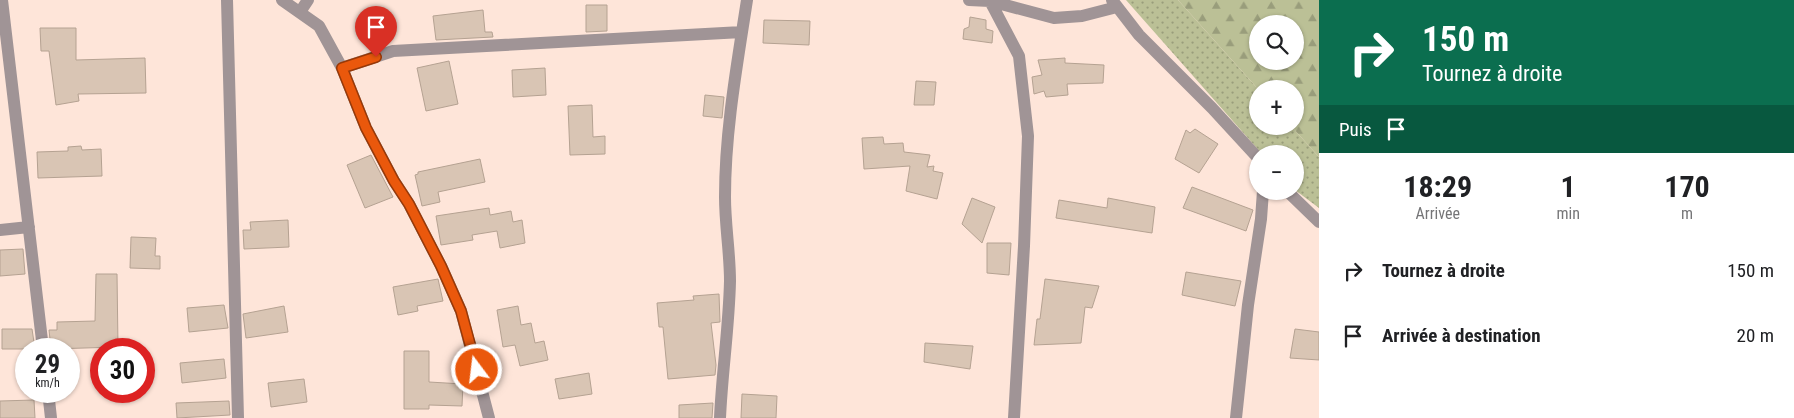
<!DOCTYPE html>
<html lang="fr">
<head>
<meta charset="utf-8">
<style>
	body { margin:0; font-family:"Roboto Condensed",sans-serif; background:#f6f6f6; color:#202124; height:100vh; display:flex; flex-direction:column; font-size:19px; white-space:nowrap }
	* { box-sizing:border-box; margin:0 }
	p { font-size:16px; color:#757577 }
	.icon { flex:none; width:28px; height:28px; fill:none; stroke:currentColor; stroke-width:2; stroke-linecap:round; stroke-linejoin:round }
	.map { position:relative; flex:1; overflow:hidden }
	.panel { display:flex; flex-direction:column; background:#fff; width:475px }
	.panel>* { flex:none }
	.top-card { background:#0b6e4f; color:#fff; overflow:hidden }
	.controls { position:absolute; left:1249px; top:15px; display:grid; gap:10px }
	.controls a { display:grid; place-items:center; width:55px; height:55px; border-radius:50%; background:#fff; box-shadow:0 1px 4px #0004; font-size:25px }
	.speed { position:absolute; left:15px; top:338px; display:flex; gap:10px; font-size:25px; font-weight:700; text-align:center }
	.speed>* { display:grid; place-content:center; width:65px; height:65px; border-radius:50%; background:#fff; box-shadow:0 1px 4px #0004; line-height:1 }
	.speed small { font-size:12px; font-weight:400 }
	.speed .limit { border:8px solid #d22; background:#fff; color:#111 }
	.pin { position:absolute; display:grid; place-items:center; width:42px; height:42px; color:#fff; margin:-51px -21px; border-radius:50% 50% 50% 0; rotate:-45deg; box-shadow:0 0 5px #0007 }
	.pin .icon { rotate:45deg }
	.me { position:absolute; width:55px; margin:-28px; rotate:345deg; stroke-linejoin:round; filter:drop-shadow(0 0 4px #0008) }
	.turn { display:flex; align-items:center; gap:18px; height:105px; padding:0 20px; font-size:22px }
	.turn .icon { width:65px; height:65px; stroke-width:2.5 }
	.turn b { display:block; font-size:35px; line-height:42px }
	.then { display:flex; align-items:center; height:48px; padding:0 20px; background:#0003; gap:10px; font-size:19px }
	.eta { display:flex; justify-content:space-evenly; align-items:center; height:85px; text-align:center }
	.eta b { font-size:30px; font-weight:700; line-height:35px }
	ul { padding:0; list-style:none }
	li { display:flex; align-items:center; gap:15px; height:65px; padding:0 20px }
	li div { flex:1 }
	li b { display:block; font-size:19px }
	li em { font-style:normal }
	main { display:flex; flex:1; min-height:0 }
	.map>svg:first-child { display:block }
</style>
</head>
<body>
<main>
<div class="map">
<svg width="1319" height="418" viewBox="0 0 1319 418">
	<defs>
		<pattern id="grass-dots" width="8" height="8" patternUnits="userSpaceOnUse" patternTransform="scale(1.25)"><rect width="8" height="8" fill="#bbc096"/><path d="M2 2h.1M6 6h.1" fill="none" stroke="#999d7b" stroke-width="1.8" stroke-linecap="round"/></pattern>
		<pattern id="forest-firs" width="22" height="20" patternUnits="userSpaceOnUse" patternTransform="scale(1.25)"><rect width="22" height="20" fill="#bbc096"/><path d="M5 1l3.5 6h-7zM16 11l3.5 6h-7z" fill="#999d7b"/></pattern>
	</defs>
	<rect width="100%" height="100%" fill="#fee5d9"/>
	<path fill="url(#grass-dots)" d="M 1126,0 L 1178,0 L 1258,89 L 1258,126 L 1291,126 L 1319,157 L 1319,208 L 1295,190 L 1295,154 L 1262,154 Z"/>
	<path fill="url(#forest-firs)" fill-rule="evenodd" d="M 1178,0 L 1319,0 L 1319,157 L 1291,126 L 1295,126 L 1295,89 L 1258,89 ZM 1258,24 L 1295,24 L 1295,61 L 1258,61 Z"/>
	<path fill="#d9c5b4" stroke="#b5a292" d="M 586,5 L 607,5 L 607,31 L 586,32 Z
		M 483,10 L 485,32 L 492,32 L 493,37 L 436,40 L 433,16 Z
		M 970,17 L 986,20 L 986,29 L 993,31 L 992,43 L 963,39 L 964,29 L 969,27 Z
		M 764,20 L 810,21 L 809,45 L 763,43 Z
		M 40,28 L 76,28 L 76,60 L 145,58 L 146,93 L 78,94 L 79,101 L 56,105 L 49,51 L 41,51 Z
		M 1065,58 L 1065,63 L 1104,65 L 1103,83 L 1067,84 L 1068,95 L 1046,97 L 1044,91 L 1034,94 L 1032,77 L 1042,75 L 1038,60 Z
		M 449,61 L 458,104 L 426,111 L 417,68 Z
		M 545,68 L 546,95 L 513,97 L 512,70 Z
		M 916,81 L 936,82 L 934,105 L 914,105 Z
		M 705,95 L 724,97 L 722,118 L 703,116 Z
		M 592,105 L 593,137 L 605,136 L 605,154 L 570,155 L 568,106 Z
		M 1195,129 L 1218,144 L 1199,173 L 1175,159 L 1186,130 L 1190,133 Z
		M 883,137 L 884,144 L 903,143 L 904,152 L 930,155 L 927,167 L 934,166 L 933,171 L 943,173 L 937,199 L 906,191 L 910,166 L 864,169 L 862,138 Z
		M 81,146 L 82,150 L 101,149 L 102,176 L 38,178 L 37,152 L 68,151 L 68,147 Z
		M 371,155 L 393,197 L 365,208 L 347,165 Z
		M 480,159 L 485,182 L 438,192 L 440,202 L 422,206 L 415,175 L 418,174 L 418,172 Z
		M 1192,187 L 1253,210 L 1246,231 L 1183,208 Z
		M 972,198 L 995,207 L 982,243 L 962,224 Z
		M 1108,198 L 1155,207 L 1152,233 L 1056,218 L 1059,200 L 1107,208 Z
		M 489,208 L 490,215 L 511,211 L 513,222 L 522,220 L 525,243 L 500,248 L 497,231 L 472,235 L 473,240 L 441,245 L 436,216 Z
		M 288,220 L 289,247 L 244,249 L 243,230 L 251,230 L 250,222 Z
		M 131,237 L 156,238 L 155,256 L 160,256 L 160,269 L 130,268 Z
		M 987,243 L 1011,243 L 1009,275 L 987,273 Z
		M 23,249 L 25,274 L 0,276 L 0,250 Z
		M 1186,272 L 1241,281 L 1235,306 L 1182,295 Z
		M 96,274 L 117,274 L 118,347 L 51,349 L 49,330 L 57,330 L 57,322 L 95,321 Z
		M 438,279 L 443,301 L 417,306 L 418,311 L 398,315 L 393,287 Z
		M 1045,279 L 1099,286 L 1092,308 L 1085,307 L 1081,343 L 1034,345 L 1037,319 L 1040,319 Z
		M 719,294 L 720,322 L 711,323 L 716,365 L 715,375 L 668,379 L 663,327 L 659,327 L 657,303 L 694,300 L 693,296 Z
		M 224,305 L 228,328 L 189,332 L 187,308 Z
		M 284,306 L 288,332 L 246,338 L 243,314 Z
		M 518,306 L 521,325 L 531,323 L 535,343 L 544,341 L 548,360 L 520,366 L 515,345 L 503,347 L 497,310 Z
		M 2,329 L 32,329 L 35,349 L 2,349 Z
		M 1295,329 L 1319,332 L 1319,360 L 1290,358 Z
		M 925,343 L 973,346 L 970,369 L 924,362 Z
		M 404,351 L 429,351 L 429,382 L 463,384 L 462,406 L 429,405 L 429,409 L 404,409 Z
		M 224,359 L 226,378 L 182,383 L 180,363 Z
		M 589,373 L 592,394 L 559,399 L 555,379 Z
		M 304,379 L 307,402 L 271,407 L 268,383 Z
		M 742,394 L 777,396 L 776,418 L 741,418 Z
		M 34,400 L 35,418 L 0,418 L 0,401 Z
		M 229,401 L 230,415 L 177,418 L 176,403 Z
		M 713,403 L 712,418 L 679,418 L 679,405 Z"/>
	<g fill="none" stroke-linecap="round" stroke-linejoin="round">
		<path stroke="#a09496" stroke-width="12" d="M 2,0 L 43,349
			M 227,0 L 238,418
			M 282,0 L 319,26 L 342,68 L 366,128 L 394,181 L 409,204 L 441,266 L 461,311 L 489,418
			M 969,0 L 990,1 L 1054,18 L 1082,16 L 1117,7
			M 1112,0 L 1139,35 L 1212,108 L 1258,158
			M 990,1 L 1019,56 L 1028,136 L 1024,246 L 1014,418
			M 300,12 L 308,0
			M 342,68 L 393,51 L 742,32
			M 1287,191 L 1319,222
			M 0,230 L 29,227
			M 48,391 L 51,418
			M 720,418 C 722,372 729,327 730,281 C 730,253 725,225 725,197 C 725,131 737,65 747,0
			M 1236,418 L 1248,305 L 1261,219 L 1263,191"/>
	</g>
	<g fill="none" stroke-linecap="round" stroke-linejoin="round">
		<g stroke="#983908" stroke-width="12">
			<path id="route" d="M 376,57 L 342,68 L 366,128 L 394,181 L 409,204 L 441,266 L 461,311 L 477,370"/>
		</g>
		<use href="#route" stroke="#ea580c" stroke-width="9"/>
	</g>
</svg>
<div class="controls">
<a><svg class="icon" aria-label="search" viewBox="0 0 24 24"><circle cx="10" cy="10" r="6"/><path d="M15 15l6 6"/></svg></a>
<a>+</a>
<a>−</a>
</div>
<div class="speed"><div>29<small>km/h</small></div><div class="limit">30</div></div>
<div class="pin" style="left:376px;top:57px;background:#d93025"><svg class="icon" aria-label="arrive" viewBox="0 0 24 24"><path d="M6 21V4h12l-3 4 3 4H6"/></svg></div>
<svg class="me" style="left:477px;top:370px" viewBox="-20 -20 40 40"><circle r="17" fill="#ea580c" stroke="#fff" stroke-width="3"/><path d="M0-11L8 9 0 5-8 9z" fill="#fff"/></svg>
</div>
<section class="panel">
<div class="top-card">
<div class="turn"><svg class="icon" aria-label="right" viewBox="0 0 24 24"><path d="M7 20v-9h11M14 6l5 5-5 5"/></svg><div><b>150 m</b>Tournez à droite</div></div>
<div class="then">Puis<svg class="icon" aria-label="arrive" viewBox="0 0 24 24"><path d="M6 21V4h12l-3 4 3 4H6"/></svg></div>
</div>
<div class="eta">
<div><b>18:29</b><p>Arrivée</p></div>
<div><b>1</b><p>min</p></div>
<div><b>170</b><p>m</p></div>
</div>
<ul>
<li><svg class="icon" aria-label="right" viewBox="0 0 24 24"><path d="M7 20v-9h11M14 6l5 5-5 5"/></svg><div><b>Tournez à droite</b></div><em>150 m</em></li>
<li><svg class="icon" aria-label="arrive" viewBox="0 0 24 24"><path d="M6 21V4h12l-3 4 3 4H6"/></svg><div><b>Arrivée à destination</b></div><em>20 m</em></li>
</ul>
</section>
</main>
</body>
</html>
